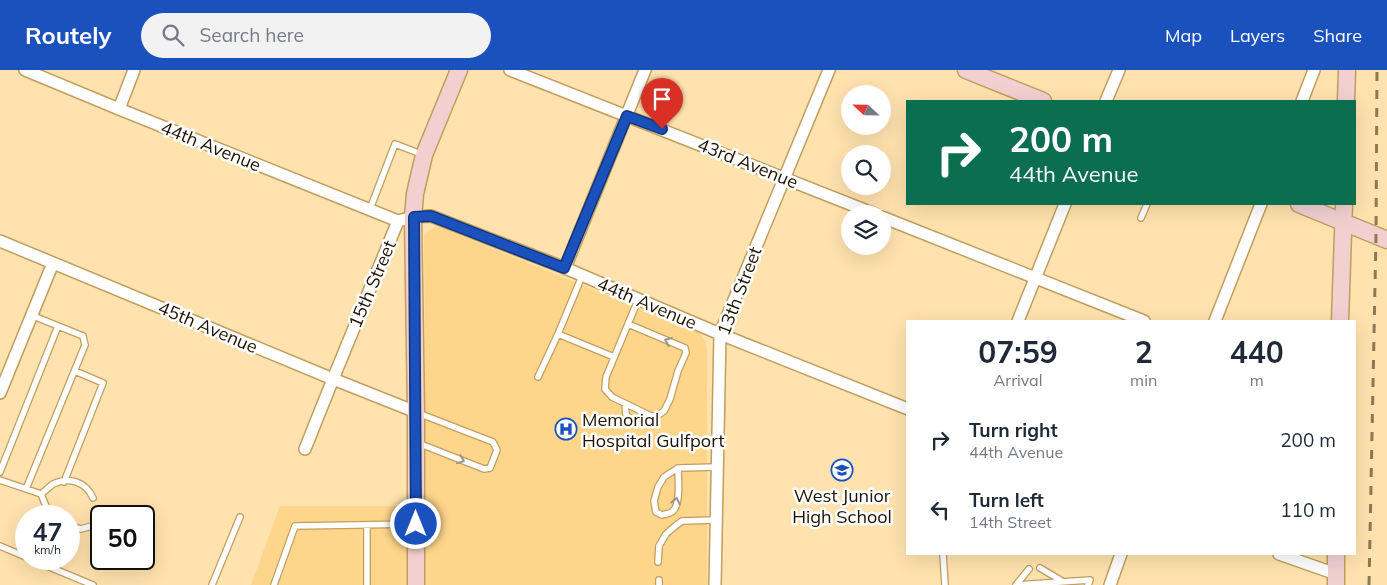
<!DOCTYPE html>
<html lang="en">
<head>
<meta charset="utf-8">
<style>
	body { margin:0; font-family:Mulish,sans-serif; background:#f2f2f3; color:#1f2937; height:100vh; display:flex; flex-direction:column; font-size:19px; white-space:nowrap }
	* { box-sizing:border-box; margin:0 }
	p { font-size:16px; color:#747a83 }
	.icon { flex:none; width:28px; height:28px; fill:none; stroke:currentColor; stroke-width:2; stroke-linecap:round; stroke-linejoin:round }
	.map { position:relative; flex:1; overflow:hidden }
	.panel { position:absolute; left:906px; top:250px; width:450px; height:235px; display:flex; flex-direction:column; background:#fff; border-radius:0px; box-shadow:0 5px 20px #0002 }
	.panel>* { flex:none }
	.top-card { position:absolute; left:906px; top:30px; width:450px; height:105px; border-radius:0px; box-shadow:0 5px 20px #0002; background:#0b6e4f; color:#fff; overflow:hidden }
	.needle { width:32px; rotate:292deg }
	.buttons { position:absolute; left:841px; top:15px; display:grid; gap:10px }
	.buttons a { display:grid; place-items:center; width:50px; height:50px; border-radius:50%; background:#fff; box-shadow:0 5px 20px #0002; font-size:25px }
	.speed { position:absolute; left:15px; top:435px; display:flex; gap:10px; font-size:25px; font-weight:700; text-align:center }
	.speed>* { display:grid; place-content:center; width:65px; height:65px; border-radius:50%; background:#fff; box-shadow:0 5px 20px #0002; line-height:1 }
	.speed small { font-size:12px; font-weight:400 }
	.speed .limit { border:2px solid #111; border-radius:8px; background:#fff; color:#111 }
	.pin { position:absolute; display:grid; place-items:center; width:42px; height:42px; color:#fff; margin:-51px -21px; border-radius:50% 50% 50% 0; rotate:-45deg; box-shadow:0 0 5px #0007 }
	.pin .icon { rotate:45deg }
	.me { position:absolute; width:55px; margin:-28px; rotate:0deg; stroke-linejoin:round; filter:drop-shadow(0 0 4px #0008) }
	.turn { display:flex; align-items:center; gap:18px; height:105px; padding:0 20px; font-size:22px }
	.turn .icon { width:65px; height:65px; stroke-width:2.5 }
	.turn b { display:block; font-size:35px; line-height:42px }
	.eta { display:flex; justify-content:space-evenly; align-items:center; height:85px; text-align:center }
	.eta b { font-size:30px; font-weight:700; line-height:35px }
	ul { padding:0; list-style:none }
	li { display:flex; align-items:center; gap:15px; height:70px; padding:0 20px }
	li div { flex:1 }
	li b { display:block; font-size:19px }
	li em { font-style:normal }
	header { display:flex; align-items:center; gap:30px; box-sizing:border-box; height:70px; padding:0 25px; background:#1b51bd; color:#fff }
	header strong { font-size:24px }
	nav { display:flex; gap:28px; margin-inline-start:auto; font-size:18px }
	.search { width:350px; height:45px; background:#f2f2f3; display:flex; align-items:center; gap:12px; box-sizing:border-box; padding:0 18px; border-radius:28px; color:#747a83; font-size:19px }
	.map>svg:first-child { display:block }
</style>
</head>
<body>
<header>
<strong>Routely</strong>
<div class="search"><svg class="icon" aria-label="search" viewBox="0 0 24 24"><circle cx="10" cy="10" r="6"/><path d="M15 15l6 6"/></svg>Search here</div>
<nav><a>Map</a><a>Layers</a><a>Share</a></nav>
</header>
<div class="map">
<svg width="1387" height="515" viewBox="0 0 1387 515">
	<rect width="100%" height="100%" fill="#ffe2ae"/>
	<path fill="#fdd58b" d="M 436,157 L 442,158 L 700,263 L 706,273 L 707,282 L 707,515 L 251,515 L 280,436 L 426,436 L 424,166 L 428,161 Z"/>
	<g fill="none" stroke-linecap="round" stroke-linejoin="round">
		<g stroke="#c19e5e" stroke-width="8">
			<path id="lane" d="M 370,139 L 395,74 L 421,84
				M 1141,148 L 1147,134
				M 582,206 L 558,264 L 614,287
				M 628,254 L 685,278 L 686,283 L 678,301 L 670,329 L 664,341 L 657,346 L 651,346 L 612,327 L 605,319 L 606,307 L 638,230
				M 538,307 L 558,264
				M 625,334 L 626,345 L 630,348
				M 418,343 L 493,372 L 497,380 L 490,398 L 484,399 L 418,373
				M 638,351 L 645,353 L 656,347
				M 678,398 C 678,409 681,433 673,441 C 670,444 665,444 662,445 L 656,442 L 654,431 L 658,417 L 664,407 L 678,398 L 717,397
				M 0,402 L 58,256 L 31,245
				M 0,410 L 41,424 L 50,446
				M 64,412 L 103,313 L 75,301
				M 26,419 L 85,275 L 83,266 L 58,256
				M 41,424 C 45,421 49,417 53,414 C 69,406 86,412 93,428
				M 367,455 L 367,515
				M 69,456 L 81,459 L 95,455 L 99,448 L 98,442
				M 0,476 L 26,487
				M 943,484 L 945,515
				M 30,489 L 93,515
				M 658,492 L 659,476 L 666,464 L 674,457 L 682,451 L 716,450
				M 1040,498 L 1062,511
				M 659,510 L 659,515
				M 212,515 L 240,447
				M 274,515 L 295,456 L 416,454
				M 1016,515 L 1090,510 L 1088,515
				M 1016,515 L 1029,499"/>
		</g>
		<g stroke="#c19e5e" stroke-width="14">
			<path id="street" d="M 25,0 L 119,39 L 398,151
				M 510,0 L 875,144
				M 1106,31 L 1119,0
				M 1302,31 L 1314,0
				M 119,39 L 134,0
				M 882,147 L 1144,251
				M 0,171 L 333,309 L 416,342
				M 565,198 L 645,0
				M 1018,251 L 1065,134
				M 1215,251 L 1261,134
				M 0,323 L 53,193
				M 305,379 L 333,309 L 398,151 L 413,147 L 431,146 L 565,198 L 720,264 L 908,339
				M 1279,484 L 1336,504
				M 715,515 L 720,264 L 829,0
				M 1110,515 L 1121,484"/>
		</g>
		<g stroke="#c19e5e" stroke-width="19">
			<path id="secondary" d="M 966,0 L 1043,31
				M 1346,31 L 1347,0
				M 1299,134 L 1387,170
				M 1340,251 L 1344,134
				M 416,515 L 416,342 L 413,147 L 415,124 L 424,85 L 459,0
				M 1336,515 L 1336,484"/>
		</g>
		<use href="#lane" stroke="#fff" stroke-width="5.5"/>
		<use href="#street" stroke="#fff" stroke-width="11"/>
		<use href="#secondary" stroke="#f2d0d0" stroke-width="16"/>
		<path stroke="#8e7956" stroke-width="3" stroke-dasharray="9 9" stroke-linecap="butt" d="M 1369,515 L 1376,165 L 1377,0"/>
	</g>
	<defs><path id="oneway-chevron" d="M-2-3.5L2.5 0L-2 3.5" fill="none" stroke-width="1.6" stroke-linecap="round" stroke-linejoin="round" transform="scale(1.25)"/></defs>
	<g stroke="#9a948c">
		<use href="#oneway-chevron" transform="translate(668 271) rotate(-157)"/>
		<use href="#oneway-chevron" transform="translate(461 390) rotate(21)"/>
		<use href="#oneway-chevron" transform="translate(676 431) rotate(-77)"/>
	</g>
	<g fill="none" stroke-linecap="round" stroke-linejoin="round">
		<g stroke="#12357b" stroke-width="12">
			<path id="route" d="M 416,454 L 414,147 L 431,146 L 564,198 L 627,46 L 662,59"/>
		</g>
		<use href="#route" stroke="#1b51bd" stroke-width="9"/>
	</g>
	<defs>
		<g id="hospital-ring" transform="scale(1.125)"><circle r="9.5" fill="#fff" stroke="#1b51bd" stroke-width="1.5"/><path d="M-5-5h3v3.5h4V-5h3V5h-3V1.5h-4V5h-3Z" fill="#1b51bd"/></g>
		<g id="school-ring" transform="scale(1.125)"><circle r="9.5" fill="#fff" stroke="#1b51bd" stroke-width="1.5"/><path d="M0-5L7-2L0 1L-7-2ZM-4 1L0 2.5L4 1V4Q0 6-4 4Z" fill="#1b51bd"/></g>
	</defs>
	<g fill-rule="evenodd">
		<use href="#hospital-ring" x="566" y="359"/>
		<use href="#school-ring" x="842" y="400"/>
	</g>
	<g text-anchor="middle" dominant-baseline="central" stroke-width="5" stroke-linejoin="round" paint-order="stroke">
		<g font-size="18" fill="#1f1200" stroke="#fff">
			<text transform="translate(211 76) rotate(22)">44th Avenue</text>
			<text transform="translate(748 93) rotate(22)">43rd Avenue</text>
			<text transform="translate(372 214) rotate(-67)">15th Street</text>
			<text transform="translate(739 221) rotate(-69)">13th Street</text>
			<text transform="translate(647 233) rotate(23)">44th Avenue</text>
			<text transform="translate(208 257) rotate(23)">45th Avenue</text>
		</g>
		<g font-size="18" fill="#1f1200" stroke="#fff" text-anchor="start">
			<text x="582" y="349">Memorial<tspan x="582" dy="21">Hospital Gulfport</tspan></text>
			<text x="842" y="425" text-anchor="middle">West Junior<tspan x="842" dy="21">High School</tspan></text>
		</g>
	</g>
</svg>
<div class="buttons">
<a><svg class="needle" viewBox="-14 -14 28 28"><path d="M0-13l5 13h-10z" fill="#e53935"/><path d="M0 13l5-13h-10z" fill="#747a83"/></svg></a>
<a><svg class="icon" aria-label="search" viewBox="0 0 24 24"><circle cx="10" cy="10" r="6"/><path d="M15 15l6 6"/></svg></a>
<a><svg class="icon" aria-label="layers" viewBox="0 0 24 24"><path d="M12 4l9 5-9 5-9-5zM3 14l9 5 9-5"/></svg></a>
</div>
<div class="speed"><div>47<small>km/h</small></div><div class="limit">50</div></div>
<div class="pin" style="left:662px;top:59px;background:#d93025"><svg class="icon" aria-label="arrive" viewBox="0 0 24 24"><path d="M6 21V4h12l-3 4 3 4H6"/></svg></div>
<svg class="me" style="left:416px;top:454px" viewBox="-20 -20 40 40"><circle r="17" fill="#1b51bd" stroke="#fff" stroke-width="3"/><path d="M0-11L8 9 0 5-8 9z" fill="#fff"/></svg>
<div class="top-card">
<div class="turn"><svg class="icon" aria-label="right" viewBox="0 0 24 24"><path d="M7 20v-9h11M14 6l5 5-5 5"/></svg><div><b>200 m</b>44th Avenue</div></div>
</div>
<section class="panel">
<div class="eta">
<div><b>07:59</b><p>Arrival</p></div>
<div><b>2</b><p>min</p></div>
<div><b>440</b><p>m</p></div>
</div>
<ul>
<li><svg class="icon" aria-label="right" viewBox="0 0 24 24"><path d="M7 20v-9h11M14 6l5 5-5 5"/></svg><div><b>Turn right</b><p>44th Avenue</p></div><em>200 m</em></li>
<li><svg class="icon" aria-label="left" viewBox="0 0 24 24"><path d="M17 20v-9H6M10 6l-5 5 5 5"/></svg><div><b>Turn left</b><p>14th Street</p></div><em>110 m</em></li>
</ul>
</section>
</div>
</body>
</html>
